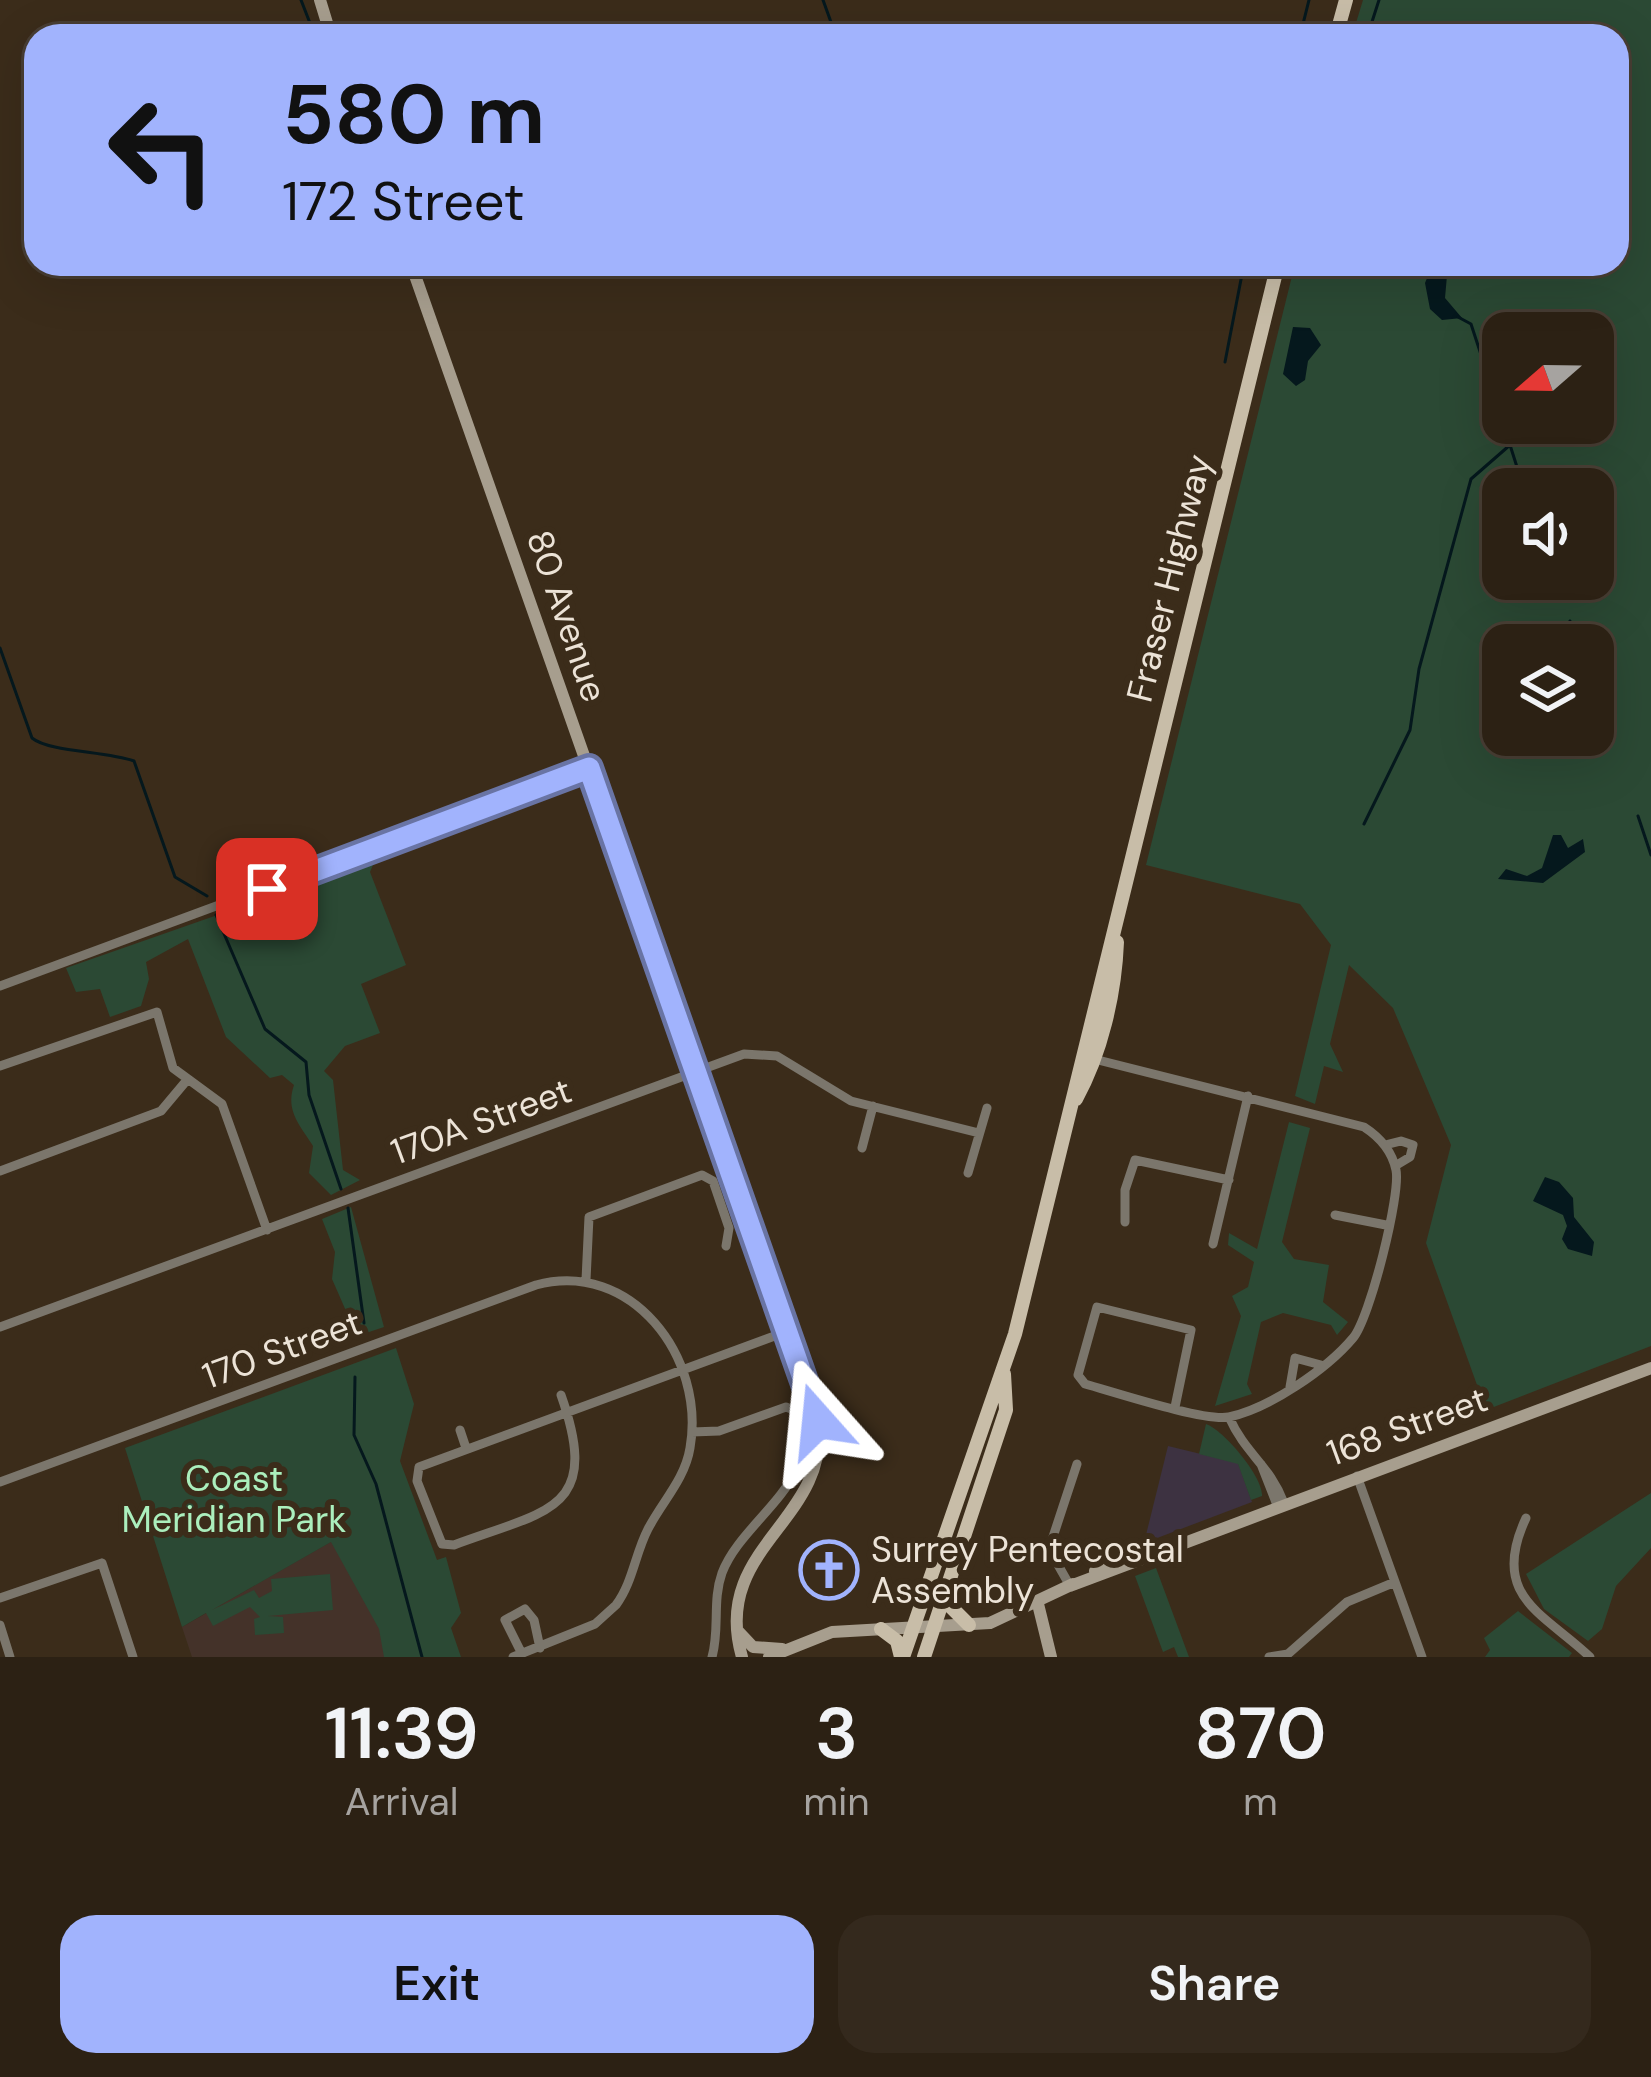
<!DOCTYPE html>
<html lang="en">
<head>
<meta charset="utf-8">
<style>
	body { margin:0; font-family:"DM Sans",sans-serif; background:#34291d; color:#f1f3f6; height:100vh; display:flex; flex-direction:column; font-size:45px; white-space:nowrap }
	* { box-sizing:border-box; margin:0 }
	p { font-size:39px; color:#a6a3a0 }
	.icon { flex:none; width:66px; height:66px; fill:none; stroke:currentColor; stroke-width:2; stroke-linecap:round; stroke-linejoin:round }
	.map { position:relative; height:1657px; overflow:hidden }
	.details { display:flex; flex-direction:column; background:#2c2114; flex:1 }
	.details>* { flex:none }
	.banner { position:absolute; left:24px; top:24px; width:1605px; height:252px; border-radius:36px; box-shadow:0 12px 48px #0002,0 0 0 3px #483e34; background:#a1b3fd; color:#111; overflow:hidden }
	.needle { width:78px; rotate:250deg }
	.tools { position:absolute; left:1482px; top:312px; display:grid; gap:24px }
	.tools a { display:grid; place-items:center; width:132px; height:132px; border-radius:24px; background:#2c2114; box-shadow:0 12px 48px #0002,0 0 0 3px #483e34; font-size:60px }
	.pin { position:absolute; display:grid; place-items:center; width:102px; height:102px; color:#fff; margin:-51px; border-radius:24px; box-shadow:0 6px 18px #0006 }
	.me { position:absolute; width:132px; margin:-66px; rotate:342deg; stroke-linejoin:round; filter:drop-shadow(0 0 9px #0008) }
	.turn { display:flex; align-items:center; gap:42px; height:252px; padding:0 60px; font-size:54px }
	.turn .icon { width:156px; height:156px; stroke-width:2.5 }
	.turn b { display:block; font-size:84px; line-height:102px }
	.eta { display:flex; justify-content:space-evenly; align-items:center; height:204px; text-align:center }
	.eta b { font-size:72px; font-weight:600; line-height:84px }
	.primary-button { display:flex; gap:24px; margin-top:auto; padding:24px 60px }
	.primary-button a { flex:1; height:138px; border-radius:36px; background:#a1b3fd; color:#111; font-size:48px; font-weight:600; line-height:138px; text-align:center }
	.primary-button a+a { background:#34291d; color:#f1f3f6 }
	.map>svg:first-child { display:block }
</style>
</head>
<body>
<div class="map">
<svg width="1651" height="1657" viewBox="0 0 1651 1657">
	<rect width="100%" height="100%" fill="#3b2c1a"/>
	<path fill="#3d3241" d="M 1168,1446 L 1238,1463 L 1252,1502 L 1144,1543 Z"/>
	<path fill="#443229" d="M 371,1519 L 415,1657 L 192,1657 L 182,1627 Z"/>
	<path fill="#2b4934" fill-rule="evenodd" d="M 1363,0 L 1651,0 L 1651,1346 L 1486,1410 L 1426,1243 L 1451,1145 L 1393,1008 L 1349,965 L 1330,1044 L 1343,1072 L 1324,1066 L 1315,1104 L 1295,1096 L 1331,945 L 1300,904 L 1146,865 L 1295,264 L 1617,264 L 1617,36 L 1352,36 ZM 1503,333 L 1593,333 L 1593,423 L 1503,423 ZM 1503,489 L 1593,489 L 1593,579 L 1503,579 ZM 1503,645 L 1593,645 L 1593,735 L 1503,735 Z
		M 375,860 L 370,872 L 406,965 L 361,984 L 380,1033 L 345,1046 L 324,1071 L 333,1080 L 343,1170 L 360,1180 L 331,1195 L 309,1173 L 313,1146 C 300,1125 285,1111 294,1085 L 282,1075 L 270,1078 L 226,1037 L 188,939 L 146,962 L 149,979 L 141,1006 L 110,1017 L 100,989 L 76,992 L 66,968 Z
		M 1289,1122 L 1310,1128 L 1282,1242 L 1294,1259 L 1329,1265 L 1323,1302 L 1348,1322 L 1337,1335 L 1331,1325 L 1283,1313 L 1261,1322 L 1247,1384 L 1252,1394 L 1215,1406 L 1241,1316 L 1232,1296 L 1248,1287 L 1254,1262 L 1228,1245 L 1229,1233 L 1257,1249 Z
		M 351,1207 L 384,1327 L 357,1336 L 332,1279 L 335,1252 L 322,1219 Z
		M 396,1348 L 414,1404 L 400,1461 L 437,1560 L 446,1557 L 461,1613 L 451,1628 L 461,1657 L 384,1657 L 379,1629 L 331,1542 L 212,1610 L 254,1590 L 259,1598 L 272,1591 L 271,1579 L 330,1574 L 333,1610 L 268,1616 L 283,1617 L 284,1633 L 255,1635 L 254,1619 L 260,1617 L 250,1607 L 213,1626 L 206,1613 L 182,1627 L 125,1448 Z
		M 1206,1424 C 1224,1430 1264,1478 1262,1496 L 1251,1500 L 1238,1464 L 1199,1454 Z
		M 1651,1493 L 1651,1548 L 1616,1586 L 1602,1629 L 1588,1641 L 1544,1609 L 1526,1574 Z
		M 1156,1568 L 1189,1657 L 1178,1657 L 1174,1647 L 1163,1652 L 1135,1576 Z
		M 1518,1611 L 1572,1653 L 1569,1657 L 1485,1657 L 1490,1650 L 1484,1638 Z"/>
	<path fill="#05181d" d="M 1433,264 L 1448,264 L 1445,298 L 1462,318 L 1442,320 L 1430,309 L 1425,283 Z
		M 1293,327 L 1310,328 L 1321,345 L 1308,361 L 1305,380 L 1296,386 L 1283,374 Z
		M 1553,835 L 1561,835 L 1568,848 L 1583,839 L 1585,852 L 1543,883 L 1498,879 L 1506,869 L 1527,876 L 1542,868 Z
		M 1545,1177 L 1559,1182 L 1573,1198 L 1574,1217 L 1594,1242 L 1592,1256 L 1568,1249 L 1562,1239 L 1567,1226 L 1563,1215 L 1533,1201 Z"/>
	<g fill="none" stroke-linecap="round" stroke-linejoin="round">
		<path stroke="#05181d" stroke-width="3" d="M 301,0 L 315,36
			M 823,0 L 836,36
			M 1370,28 L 1379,0
			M 1300,36 L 1309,0
			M 1458,317 L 1471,324 L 1503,422
			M 1225,362 L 1244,264
			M 1503,423 L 1524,489
			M 1485,424 L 1500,417
			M 1506,431 L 1532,423
			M 1570,621 L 1579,645
			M 0,648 L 32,738 C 49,752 105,751 134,761 L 175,877 L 207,896
			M 1638,816 L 1651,855
			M 1364,824 L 1410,730 L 1419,669 L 1471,479 L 1510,445
			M 216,915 L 265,1029 L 306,1062 L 309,1095 L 341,1189
			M 348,1208 L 364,1323
			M 355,1377 L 354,1435 L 376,1484 L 422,1657"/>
		<path stroke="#7b766c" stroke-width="9" d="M 0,986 L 589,768
			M 1094,1059 L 1364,1127 C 1381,1138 1392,1151 1396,1170 C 1401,1194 1370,1318 1353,1338 C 1327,1369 1270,1408 1229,1417 C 1205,1422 1114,1392 1085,1384 L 1078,1375 L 1097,1307 L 1191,1330 L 1175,1407
			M 0,1066 L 157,1012 L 173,1068 L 222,1104 L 267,1230
			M 1385,1145 L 1401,1141 L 1413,1145 L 1410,1157 L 1395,1166
			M 862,1148 L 873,1106
			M 0,1171 L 161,1111 L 187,1080
			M 968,1173 L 987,1108
			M 1335,1215 L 1386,1225
			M 1125,1222 L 1125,1190 L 1135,1160 L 1229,1180
			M 1213,1244 L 1248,1096
			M 586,1280 L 589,1217 L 702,1175 L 713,1181 L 729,1228 L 726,1246
			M 0,1327 L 744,1054 L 777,1056 L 851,1101 L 979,1133
			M 1290,1387 L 1295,1358 L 1321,1365
			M 561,1395 C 602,1511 548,1510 454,1545 L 442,1544 L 417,1481 L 419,1467 L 788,1331
			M 1229,1417 C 1246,1455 1269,1464 1284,1503
			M 460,1430 L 466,1448
			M 692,1432 L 719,1431 L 786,1407 L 794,1410 C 829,1480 743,1517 722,1573 C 712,1601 720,1629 712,1657
			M 1261,1464 L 1277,1505
			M 1357,1476 L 1422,1657
			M 0,1482 L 536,1285 C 631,1259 706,1357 690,1448 C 685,1479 662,1502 648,1529 C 635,1554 633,1582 616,1605 L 595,1624 L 513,1657
			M 1526,1518 C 1489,1597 1544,1613 1590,1657
			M 102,1563 L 133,1657
			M 1070,1586 L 1049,1549 L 1077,1464
			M 0,1598 L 102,1563
			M 0,1625 L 10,1657
			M 522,1654 L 505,1620 L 525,1609 L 534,1620 L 540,1648
			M 1269,1657 L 1288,1654 L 1347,1602 L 1395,1582"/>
		<path stroke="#a79e8e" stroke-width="12" d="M 320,0 L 331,36
			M 411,264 L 818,1421 C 831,1522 710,1546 742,1657
			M 1095,1571 L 1166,1545
			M 1070,1586 L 1651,1368
			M 1038,1604 L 1051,1657
			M 738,1631 L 753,1647 L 782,1649
			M 769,1657 L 832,1632 L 990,1623 L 1073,1584"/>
		<path stroke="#c8bda8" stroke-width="14" d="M 1336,36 L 1346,0
			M 1076,1099 C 1101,1054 1115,994 1117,942
			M 943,1599 L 969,1625
			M 881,1629 L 897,1641 L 901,1657
			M 903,1657 L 1015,1334 L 1278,264
			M 924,1657 L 1006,1410 L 1004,1374"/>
	</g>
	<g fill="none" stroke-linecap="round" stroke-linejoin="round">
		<g stroke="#6974a4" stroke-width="30">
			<path id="route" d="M 267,889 L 589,768 L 818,1421"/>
		</g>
		<use href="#route" stroke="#a1b3fd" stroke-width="21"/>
	</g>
	<defs>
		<g id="church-ring" transform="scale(3)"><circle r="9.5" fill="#3b2c1a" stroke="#a1b3fd" stroke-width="1.5"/><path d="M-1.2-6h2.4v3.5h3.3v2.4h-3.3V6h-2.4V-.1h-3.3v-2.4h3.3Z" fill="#a1b3fd"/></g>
	</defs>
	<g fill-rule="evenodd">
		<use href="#church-ring" x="829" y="1570"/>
	</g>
	<g text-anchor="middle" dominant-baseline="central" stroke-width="12" stroke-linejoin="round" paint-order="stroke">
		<g font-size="36" fill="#ece3d7" stroke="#3b2c1a">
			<text transform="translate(1169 578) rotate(-76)">Fraser Highway</text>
			<text transform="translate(567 616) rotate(71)">80 Avenue</text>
			<text transform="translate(481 1121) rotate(-20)">170A Street</text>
			<text transform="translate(282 1349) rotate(-20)">170 Street</text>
			<text transform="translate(1407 1426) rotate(-20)">168 Street</text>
		</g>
		<g font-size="36" fill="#abefbd" stroke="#3b2c1a">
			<text x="234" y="1478">Coast<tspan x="234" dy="41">Meridian Park</tspan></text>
		</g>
		<g font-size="36" fill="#ece3d7" stroke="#3b2c1a" text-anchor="start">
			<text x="871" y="1549">Surrey Pentecostal<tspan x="871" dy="41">Assembly</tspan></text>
		</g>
	</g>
</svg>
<div class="tools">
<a><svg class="needle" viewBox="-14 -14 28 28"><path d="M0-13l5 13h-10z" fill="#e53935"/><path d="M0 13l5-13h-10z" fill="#a6a3a0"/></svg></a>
<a><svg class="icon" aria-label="sound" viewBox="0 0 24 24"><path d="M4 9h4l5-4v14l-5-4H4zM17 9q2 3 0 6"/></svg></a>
<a><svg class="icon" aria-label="layers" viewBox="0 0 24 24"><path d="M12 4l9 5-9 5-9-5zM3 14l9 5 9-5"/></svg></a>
</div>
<div class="pin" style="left:267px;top:889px;background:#d93025"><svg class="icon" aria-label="arrive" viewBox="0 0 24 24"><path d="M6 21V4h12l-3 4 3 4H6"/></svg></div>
<svg class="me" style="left:818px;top:1421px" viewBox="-20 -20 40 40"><path d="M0-17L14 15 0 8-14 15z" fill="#a1b3fd" stroke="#fff" stroke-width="4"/></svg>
<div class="banner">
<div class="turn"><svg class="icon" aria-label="left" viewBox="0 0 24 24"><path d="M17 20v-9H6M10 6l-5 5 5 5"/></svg><div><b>580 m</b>172 Street</div></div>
</div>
</div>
<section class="details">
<div class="eta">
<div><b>11:39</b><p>Arrival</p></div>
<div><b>3</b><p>min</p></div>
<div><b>870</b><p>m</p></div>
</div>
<div class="primary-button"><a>Exit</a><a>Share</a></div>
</section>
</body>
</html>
